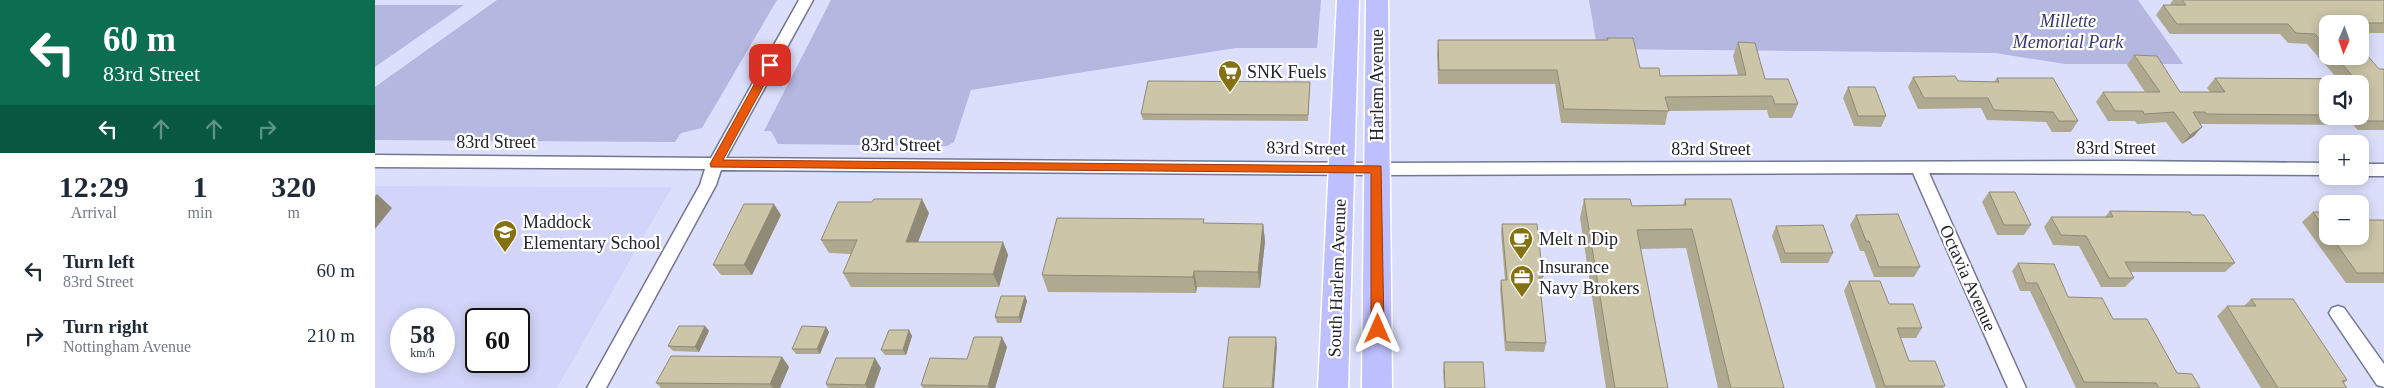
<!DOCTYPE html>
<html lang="en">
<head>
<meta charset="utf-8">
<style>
	body { margin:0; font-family:Georgia,serif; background:#f2f2f3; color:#1f2937; height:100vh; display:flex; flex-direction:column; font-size:19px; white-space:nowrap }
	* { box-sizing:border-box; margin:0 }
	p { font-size:16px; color:#747a83 }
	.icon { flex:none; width:28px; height:28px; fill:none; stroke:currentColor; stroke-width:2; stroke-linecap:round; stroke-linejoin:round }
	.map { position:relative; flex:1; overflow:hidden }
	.side { display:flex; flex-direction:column; background:#fff; width:375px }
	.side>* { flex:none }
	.top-card { background:#0b6e4f; color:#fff; overflow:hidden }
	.needle { width:32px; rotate:182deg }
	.fabs { position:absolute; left:1944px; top:15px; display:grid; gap:10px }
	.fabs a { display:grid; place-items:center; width:50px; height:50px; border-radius:10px; background:#fff; box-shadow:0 2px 12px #0003; font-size:25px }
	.speed { position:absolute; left:15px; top:308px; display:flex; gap:10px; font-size:25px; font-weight:700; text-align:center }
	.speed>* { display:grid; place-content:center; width:65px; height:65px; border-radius:50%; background:#fff; box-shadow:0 2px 12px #0003; line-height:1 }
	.speed small { font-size:12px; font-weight:400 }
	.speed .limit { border:2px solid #111; border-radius:8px; background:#fff; color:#111 }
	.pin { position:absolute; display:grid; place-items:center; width:42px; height:42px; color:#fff; margin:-21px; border-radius:10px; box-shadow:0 2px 8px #0006 }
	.me { position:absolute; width:55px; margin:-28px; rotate:0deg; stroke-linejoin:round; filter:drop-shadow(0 0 4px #0008) }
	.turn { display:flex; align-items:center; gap:18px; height:105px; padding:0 20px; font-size:22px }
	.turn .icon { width:65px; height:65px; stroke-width:2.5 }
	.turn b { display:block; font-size:35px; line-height:42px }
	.lanes { display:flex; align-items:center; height:48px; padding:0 20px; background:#0003; justify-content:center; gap:25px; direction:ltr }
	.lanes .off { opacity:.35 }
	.eta { display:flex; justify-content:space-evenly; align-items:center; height:85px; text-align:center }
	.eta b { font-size:30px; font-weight:800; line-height:35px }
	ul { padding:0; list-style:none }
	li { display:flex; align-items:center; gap:15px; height:65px; padding:0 20px }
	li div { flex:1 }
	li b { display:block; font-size:19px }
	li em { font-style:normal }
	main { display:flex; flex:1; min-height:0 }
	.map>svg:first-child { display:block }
</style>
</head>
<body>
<main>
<section class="side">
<div class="top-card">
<div class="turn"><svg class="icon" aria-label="left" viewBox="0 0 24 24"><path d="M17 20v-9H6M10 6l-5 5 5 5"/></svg><div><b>60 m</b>83rd Street</div></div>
<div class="lanes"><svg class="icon" aria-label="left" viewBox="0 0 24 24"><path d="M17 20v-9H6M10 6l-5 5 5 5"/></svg><svg class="icon off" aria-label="ahead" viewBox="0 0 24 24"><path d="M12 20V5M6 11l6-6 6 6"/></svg><svg class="icon off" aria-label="ahead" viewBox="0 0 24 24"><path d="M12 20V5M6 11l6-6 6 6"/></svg><svg class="icon off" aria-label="right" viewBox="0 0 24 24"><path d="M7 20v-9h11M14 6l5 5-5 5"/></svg></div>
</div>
<div class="eta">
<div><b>12:29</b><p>Arrival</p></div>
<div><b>1</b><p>min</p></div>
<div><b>320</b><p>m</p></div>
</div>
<ul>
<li><svg class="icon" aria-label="left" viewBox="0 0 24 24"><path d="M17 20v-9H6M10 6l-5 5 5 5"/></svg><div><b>Turn left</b><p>83rd Street</p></div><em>60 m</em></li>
<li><svg class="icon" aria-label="right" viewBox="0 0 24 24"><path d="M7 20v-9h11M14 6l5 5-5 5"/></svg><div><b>Turn right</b><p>Nottingham Avenue</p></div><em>210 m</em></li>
</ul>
</section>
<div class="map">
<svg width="2009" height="388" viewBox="0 0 2009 388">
	<rect width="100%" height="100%" fill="#dcdffc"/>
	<path fill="#d2d5f9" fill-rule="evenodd" d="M 0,186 L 297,187 L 182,388 L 0,388 ZM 26,319 L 69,319 L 69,361 L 26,361 ZM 101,319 L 144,319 L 144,361 L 101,361 Z"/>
	<path fill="#b4b7e0" d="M 122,0 L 402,0 L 327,128 L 306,133 L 300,142 L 0,140 L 0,87 Z
		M 456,0 L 946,0 L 942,48 L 861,48 L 596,90 L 579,142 L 572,146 L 403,144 L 396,131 L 389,131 Z
		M 1214,0 L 1763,0 L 1808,64 L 1690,64 L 1620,53 L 1226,49 L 1222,47 Z
		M 0,5 L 89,5 L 0,67 Z"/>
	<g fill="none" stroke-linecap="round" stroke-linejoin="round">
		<g stroke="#747791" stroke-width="3">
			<path id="street" d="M 424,0 L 438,0 L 351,158 L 1002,163 L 1744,161 L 1952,163 L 1952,175 L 1554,173 L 1651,388 L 1633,388 L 1538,173 L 1002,175 L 346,170 L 341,185 L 231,388 L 212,388 L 325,185 L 330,169 L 0,167 L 0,155 L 336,158 Z
				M 1985,164 L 2009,164 L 2009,176 L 1985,176 Z
				M 1963,306 L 1969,308 L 2009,364 L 2009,387 L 2002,385 L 1957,318 L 1954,313 L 1957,308 Z"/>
		</g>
		<g stroke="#fff" stroke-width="3">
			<path id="primary" d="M 962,0 L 984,0 L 973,388 L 943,388 Z
				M 991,0 L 1013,0 L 1017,388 L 987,388 Z"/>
		</g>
		<use href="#street" fill="#fff" fill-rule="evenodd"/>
		<use href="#primary" fill="#bdbffe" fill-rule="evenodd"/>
	</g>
	<path fill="#afa990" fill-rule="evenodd" d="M 1798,0 L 2009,0 L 2009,33 L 1985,33 L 1985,24 L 1952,24 L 1952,56 L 1985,56 L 2004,69 L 2009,69 L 2009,130 L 1983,130 L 1978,125 L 1826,124 L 1819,136 L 1807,144 L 1791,122 L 1762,124 L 1760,121 L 1733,121 L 1721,102 L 1728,92 L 1770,92 L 1752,65 L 1759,55 L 1805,92 L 1835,92 L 1832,88 L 1840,78 L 1962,78 L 1932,44 L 1913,43 L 1905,34 L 1795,34 L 1781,15 L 1788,5 L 1796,5 L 1795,4 ZM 1952,84 L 1985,84 L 1985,116 L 1952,116 Z
		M 1232,38 L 1265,68 L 1285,76 L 1363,75 L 1358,56 L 1363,42 L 1390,79 L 1423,104 L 1417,118 L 1394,118 L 1392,110 L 1293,111 L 1290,125 L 1186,123 L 1180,84 L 1063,84 L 1062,54 L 1063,40 L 1232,40 Z
		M 1538,77 L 1583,81 L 1619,82 L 1622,78 L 1703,121 L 1696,132 L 1677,132 L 1671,122 L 1612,120 L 1606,108 L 1543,109 L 1533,87 Z
		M 935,82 L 933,121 L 768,120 L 766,114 Z
		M 1473,87 L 1511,116 L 1506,127 L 1479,126 L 1468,98 Z
		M 1614,192 L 1656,225 L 1649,235 L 1622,235 L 1607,202 Z
		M 1209,199 L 1257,206 L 1308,205 L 1310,199 L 1409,388 L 1343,388 L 1311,248 L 1265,249 L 1293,388 L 1231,388 L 1205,218 Z
		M 1735,211 L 1817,215 L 1860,263 L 1850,272 L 1755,272 L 1759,278 L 1750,287 L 1726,287 L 1704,246 L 1678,245 L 1669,227 L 1676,217 L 1730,217 Z
		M 1938,212 L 1952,212 L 1952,236 L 1985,236 L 2009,220 L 2009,283 L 1971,283 L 1927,222 Z
		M 554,213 L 543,242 L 628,242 L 633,255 L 624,287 L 476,287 L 468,273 L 476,254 L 454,253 L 446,240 Z
		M 406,215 L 377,275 L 346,275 L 338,265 Z
		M 1481,215 L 1545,267 L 1539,277 L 1499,277 L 1489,251 L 1485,251 L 1475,225 Z
		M 830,224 L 888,224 L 890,241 L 885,288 L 822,287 L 821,293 L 673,292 L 667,275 Z
		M 1127,224 L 1168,277 L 1166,286 L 1165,286 L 1171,343 L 1169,352 L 1130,351 L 1125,289 L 1126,280 L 1130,280 L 1126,233 Z
		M 1401,226 L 1458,253 L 1453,263 L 1406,263 L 1397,236 Z
		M 1643,263 L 1693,297 L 1738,319 L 1802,373 L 1825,388 L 1701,388 L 1655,291 L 1645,291 L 1637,271 Z
		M 1474,281 L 1514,304 L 1547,328 L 1541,338 L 1526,338 L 1534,361 L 1570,386 L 1568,388 L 1501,388 L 1469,291 Z
		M 650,296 L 652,301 L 646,323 L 622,323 L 620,317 Z
		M 1876,299 L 1972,380 L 1969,383 L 1972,388 L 1886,388 L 1842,316 L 1852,306 L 1869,306 Z
		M 330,326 L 334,331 L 324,352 L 298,351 L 293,346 Z
		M 451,327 L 454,332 L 445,354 L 421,354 L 417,349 Z
		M 534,330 L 537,336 L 531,355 L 510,355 L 506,350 Z
		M 632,347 L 620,388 L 548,388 L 546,385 L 592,359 Z
		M 407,357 L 414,367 L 405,388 L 286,388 L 281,383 Z
		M 1069,362 L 1110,388 L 1069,388 L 1068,371 Z
		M 506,368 L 499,388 L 453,388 L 451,384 Z"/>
	<path fill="#8f8a76" d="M 1827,127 L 1819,136 L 1807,144 L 1815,135 Z
		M 2,194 L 17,208 L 0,229 L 0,196 Z
		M 547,199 L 554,213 L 538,255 L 531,242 Z
		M 399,204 L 406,215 L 377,275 L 369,265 Z
		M 888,224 L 890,241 L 885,288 L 883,272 Z
		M 628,242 L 633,255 L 624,287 L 618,274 Z
		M 819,271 L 822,287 L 821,293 L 818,277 Z
		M 650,296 L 652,301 L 646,323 L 644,317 Z
		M 330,326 L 334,331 L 324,352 L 320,347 Z
		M 451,327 L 454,332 L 445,354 L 442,349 Z
		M 534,330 L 537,336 L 531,355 L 528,350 Z
		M 627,337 L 632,347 L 620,388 L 614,388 L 613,386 Z
		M 901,337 L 902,346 L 899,388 L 897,388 Z
		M 407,357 L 414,367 L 405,388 L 398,388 L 395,384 Z
		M 500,358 L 506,368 L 499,388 L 492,388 L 490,385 Z"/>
	<path fill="#ccc5a8" stroke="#8f8a76" d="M 1807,0 L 2009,0 L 2009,23 L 1963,23 L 1964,24 L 1952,24 L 1952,47 L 1940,34 L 1921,33 L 1913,24 L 1802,24 L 1788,5 L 1811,5 Z
		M 1232,38 L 1258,38 L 1265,68 L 1284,68 L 1285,76 L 1371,75 L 1363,42 L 1380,43 L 1390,79 L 1413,79 L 1423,104 L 1400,104 L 1397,96 L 1290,97 L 1294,111 L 1189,109 L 1182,70 L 1064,70 L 1063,40 L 1233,40 Z
		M 1985,47 L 2004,69 L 2009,69 L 2009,121 L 1992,121 L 1988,115 L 1985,115 L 1985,84 L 1952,84 L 1952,115 L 1831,114 L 1830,112 L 1818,112 L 1827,127 L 1815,135 L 1799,112 L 1769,114 L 1768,111 L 1740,111 L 1728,92 L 1785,92 L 1759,55 L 1782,56 L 1805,92 L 1850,92 L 1840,78 L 1980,79 L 1960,56 L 1985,56 Z
		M 1580,76 L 1583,81 L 1624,82 L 1622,78 L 1678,78 L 1703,121 L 1684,121 L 1678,112 L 1619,110 L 1613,98 L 1549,98 L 1538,77 Z
		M 773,81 L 935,82 L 933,115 L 766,114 Z
		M 1473,87 L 1500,87 L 1511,116 L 1483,116 Z
		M 1614,192 L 1640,192 L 1656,225 L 1629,225 Z
		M 499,199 L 547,199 L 531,242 L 628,242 L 618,274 L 468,273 L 482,240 L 446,240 L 463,202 L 497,202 Z
		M 1209,199 L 1255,199 L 1257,206 L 1311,205 L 1310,199 L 1356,199 L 1409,388 L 1356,388 L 1317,229 L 1262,230 L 1293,388 L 1240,388 Z
		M 369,204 L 399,204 L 369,265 L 338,265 Z
		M 1735,211 L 1815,212 L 1817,215 L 1829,215 L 1860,263 L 1750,262 L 1759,278 L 1734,278 L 1711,236 L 1686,235 L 1676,217 L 1738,217 Z
		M 1938,212 L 1952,212 L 1952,232 Z
		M 1523,214 L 1545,267 L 1504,267 L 1494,241 L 1491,241 L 1481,215 Z
		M 682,218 L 829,219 L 828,223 L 888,224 L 883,272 L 819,271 L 818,277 L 667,275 Z
		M 1985,220 L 2009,220 L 2009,273 L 1982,273 L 1956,236 L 1985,236 Z
		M 1127,224 L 1162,224 L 1168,277 L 1164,277 L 1171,343 L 1131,342 L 1126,280 L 1132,280 Z
		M 1448,225 L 1458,253 L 1410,253 L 1401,226 Z
		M 1643,263 L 1679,264 L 1693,297 L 1727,298 L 1738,319 L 1772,319 L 1802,373 L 1817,374 L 1825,388 L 1784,388 L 1781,383 L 1709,382 L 1662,283 L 1651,283 Z
		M 1474,281 L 1505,281 L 1514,304 L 1538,304 L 1547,328 L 1522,328 L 1534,361 L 1560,361 L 1570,386 L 1510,386 Z
		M 626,296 L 650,296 L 644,317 L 620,317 Z
		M 1876,299 L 1918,299 L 1972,380 L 1967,381 L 1972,388 L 1903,388 L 1852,306 L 1881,306 Z
		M 304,326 L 330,326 L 320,347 L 293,346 Z
		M 427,326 L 451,327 L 442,349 L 417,349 Z
		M 514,330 L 534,330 L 528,350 L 506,350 Z
		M 599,337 L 627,337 L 613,386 L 546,385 L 555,358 L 592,359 Z
		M 854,337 L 901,337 L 897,388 L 848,388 Z
		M 296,356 L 407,357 L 395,384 L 281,383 Z
		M 461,358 L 500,358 L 490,385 L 451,384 Z
		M 1069,362 L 1108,362 L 1110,388 L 1070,388 Z"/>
	<path fill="#ea580c" stroke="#983908" d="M 395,62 L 400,65 L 348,160 L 1006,166 L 1009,329 L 1007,332 L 998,332 L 996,329 L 996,173 L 336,167 L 335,164 L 390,65 Z"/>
	<defs>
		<g id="supermarket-pin" transform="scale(1.25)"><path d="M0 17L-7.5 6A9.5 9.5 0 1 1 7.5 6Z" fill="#867112" stroke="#fff"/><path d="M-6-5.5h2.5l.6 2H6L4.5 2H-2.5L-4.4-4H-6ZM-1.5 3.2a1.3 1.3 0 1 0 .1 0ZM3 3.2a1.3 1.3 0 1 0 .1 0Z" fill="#fff"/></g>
		<g id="school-pin" transform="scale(1.25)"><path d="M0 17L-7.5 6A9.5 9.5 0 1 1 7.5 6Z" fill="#867112" stroke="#fff"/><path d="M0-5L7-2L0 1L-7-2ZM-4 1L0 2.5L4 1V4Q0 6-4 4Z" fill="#fff"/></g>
		<g id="cafe-pin" transform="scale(1.25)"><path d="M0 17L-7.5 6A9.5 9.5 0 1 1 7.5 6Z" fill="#867112" stroke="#fff"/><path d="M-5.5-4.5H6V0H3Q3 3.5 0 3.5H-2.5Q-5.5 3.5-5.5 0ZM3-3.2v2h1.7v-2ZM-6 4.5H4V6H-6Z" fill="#fff"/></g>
		<g id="office-pin" transform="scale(1.25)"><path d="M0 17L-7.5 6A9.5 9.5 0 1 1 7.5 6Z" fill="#867112" stroke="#fff"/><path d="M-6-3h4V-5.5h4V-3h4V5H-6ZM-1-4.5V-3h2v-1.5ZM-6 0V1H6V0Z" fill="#fff"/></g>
	</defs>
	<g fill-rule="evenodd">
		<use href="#supermarket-pin" x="855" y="72"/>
		<use href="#school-pin" x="130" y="232"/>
		<use href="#cafe-pin" x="1146" y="239"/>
		<use href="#office-pin" x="1147" y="277"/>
	</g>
	<g text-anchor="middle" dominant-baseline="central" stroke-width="4.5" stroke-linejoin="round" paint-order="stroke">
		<g font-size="18" font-style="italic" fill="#373774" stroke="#fff">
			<text x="1693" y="21">Millette<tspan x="1693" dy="21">Memorial Park</tspan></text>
		</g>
		<g font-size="18" fill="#22232d" stroke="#fff" text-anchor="start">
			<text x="872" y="72">SNK Fuels</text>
			<text x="148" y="222">Maddock<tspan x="148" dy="21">Elementary School</tspan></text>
			<text x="1164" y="239">Melt n Dip</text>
			<text x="1164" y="267">Insurance<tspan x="1164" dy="21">Navy Brokers</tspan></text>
		</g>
		<g font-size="18" fill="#22232d" stroke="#fff">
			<text transform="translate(1002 85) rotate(-90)">Harlem Avenue</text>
			<text x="121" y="142">83rd Street</text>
			<text x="526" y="145">83rd Street</text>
			<text transform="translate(931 148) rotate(1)">83rd Street</text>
			<text x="1741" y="148">83rd Street</text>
			<text x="1336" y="149">83rd Street</text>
			<text transform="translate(962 278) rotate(-88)">South Harlem Avenue</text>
			<text transform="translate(1593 278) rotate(66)">Octavia Avenue</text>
		</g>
	</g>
</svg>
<div class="fabs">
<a><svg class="needle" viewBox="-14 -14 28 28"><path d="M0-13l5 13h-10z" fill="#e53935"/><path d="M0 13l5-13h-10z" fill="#747a83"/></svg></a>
<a><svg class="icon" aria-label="sound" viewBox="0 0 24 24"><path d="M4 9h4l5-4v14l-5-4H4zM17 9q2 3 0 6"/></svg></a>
<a>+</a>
<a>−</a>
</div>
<div class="speed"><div>58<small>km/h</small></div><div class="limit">60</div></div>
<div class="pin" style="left:395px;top:65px;background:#d93025"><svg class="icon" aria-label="arrive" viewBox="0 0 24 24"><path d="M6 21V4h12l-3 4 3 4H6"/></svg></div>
<svg class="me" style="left:1003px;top:329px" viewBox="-20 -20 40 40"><path d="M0-17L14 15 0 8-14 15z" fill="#ea580c" stroke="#fff" stroke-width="4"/></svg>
</div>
</main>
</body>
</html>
